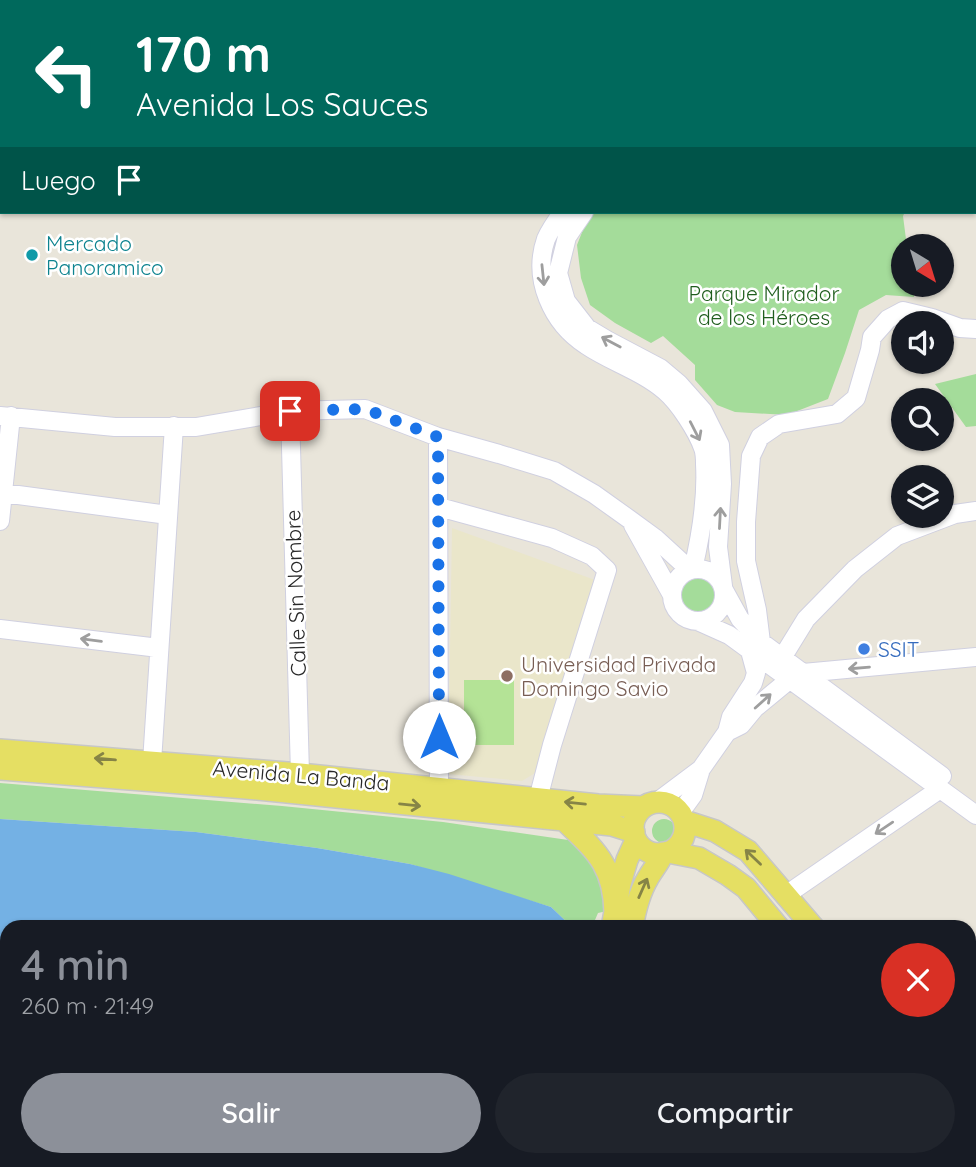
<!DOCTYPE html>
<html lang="es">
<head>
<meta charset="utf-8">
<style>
	body { margin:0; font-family:Quicksand,sans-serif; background:#20242c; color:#f1f3f6; height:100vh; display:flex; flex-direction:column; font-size:26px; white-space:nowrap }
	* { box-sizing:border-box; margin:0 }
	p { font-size:23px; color:#9ea1a6 }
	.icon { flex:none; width:38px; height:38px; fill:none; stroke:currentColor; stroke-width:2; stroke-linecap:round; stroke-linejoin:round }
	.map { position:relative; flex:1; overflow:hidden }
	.side { position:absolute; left:0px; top:920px; width:976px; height:247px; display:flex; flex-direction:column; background:#171b24; border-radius:21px 21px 0 0; box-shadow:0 2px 5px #0004 }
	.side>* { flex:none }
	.top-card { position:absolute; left:0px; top:0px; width:976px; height:214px; box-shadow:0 2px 5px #0004; background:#00695c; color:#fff; overflow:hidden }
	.needle { width:46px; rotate:142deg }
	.tools { position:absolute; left:891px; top:234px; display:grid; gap:14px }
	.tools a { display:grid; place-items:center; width:63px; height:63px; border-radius:50%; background:#171b24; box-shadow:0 2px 5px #0004; font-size:35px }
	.pin { position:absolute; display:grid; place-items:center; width:60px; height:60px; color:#fff; margin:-30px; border-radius:14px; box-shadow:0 4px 10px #0006 }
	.me { position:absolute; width:77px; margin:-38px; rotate:0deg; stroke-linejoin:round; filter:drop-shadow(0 0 5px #0008) }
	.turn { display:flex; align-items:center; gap:24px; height:147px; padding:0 21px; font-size:32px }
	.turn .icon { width:91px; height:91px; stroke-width:2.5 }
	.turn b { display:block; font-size:49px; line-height:60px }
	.then { display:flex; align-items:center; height:66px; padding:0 21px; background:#0003; gap:14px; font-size:26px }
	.round { display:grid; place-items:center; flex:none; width:74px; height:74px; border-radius:37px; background:#20242c }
	.headline { display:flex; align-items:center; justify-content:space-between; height:119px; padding:0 21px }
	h1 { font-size:42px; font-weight:600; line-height:52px; color:#8c9099 }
	.action { display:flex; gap:14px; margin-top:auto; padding:14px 21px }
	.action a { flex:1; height:80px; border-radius:42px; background:#8c9099; color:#fff; font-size:28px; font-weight:600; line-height:80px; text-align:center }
	.action a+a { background:#20242c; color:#f1f3f6 }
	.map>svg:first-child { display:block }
</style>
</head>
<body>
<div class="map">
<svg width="976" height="1167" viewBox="0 0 976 1167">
	<rect width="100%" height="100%" fill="#e9e5da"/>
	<path fill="#eae6ca" d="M 452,528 L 595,580 L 535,773 L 522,781 L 448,774 Z"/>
	<path fill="#a4dc9a" d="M 590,212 L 905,212 L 903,216 L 907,247 L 903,247 L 903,285 L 913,285 L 914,297 L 886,295 L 859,310 L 845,353 L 828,399 L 787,415 L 735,412 L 717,405 L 695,380 L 695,365 L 663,336 L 651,343 L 615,323 L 590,305 L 581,278 L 577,245 Z
		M 976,374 L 976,426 L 966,427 L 935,384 Z
		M678 596a19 19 0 1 1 38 0a19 19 0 1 1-38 0Z
		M 0,783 L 282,806 L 443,822 L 575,841 L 604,878 L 607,911 L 598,913 L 592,927 L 572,927 L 551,907 L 410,864 L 317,848 L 196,832 L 0,819 Z
		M652 831a12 12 0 1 1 24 0a12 12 0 1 1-24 0Z
		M 0,1088 L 7,1088 L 7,1160 L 620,1160 L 631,1167 L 0,1167 Z"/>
	<path fill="#b4e396" d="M 464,680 L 514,680 L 514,745 L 464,745 Z"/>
	<path fill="#74b1e4" d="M 0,819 L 196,832 L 317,848 L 410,864 L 449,874 L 551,907 L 572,927 L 7,928 L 7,1088 L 0,1088 Z
		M 620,1160 L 963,1160 L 974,1167 L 631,1167 Z"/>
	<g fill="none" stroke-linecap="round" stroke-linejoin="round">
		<g stroke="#d0d0e0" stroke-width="20">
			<path id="minor" d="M 84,0 L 85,2
				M 324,0 L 325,2
				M 758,2 L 759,0
				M 803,2 L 804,0
				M 0,163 L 2,163
				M 563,212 C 557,220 550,230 546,239 C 532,279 552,323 586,345 C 611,362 642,371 665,391 C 679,403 697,431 703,448 C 705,453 705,459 705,464 C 707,499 701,535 693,569
				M 584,212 L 567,237 L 558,273 L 566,301 L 587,328 L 607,340 L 660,368 L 679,384 L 703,411 L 720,445 L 722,484 L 718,547 L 723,586
				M 290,411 L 300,774
				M 0,416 L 115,427 L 196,427 L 290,411 L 365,409 L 438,437 L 499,454 L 554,471 L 594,494 L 629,519 L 655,538 L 690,570
				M 438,437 L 439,788
				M 3,493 L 168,515
				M 439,507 L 552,538 L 592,556 L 607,570 L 552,745 L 538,799
				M 0,521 L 11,416
				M 633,525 L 672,595
				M672 595a26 26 0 1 1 52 0a26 26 0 1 1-52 0Z
				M 724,590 L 740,619 L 761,642 L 942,776
				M 700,622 L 729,635 L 976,815
				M 0,629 L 159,648
				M 761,642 L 757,610 L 746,561 L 746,522 L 751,456 L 760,437 L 779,424 L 837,414 L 856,398 L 870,350 L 872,337 L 888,319 L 903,311 L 932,318 L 960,328 L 976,329
				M 782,658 L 806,619 L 855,569 L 897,536 L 955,514 L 976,511
				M 803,673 L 976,657
				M 727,732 L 741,725 L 755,708 L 789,680 L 794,672
				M 152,762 L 174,426
				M 657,802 L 701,769
				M 680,813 L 693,795 L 701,769 L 727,732 L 731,717 L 753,683 L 756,673 L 750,651
				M 786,895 L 940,789"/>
		</g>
		<g stroke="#c7c7c7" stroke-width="24">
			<path id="major" d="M 0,750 L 300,774 L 598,805 L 643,807
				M 0,769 L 246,788 L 564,820 L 612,825 L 634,832
				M633 828a26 26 0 1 1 52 0a26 26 0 1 1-52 0Z
				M 564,820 C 596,851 614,865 615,913
				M 684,821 L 715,831 L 748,851 L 814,928
				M 668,852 L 699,858 L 728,875 L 746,888 L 779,928
				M 612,928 L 620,884 L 627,860 L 636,840
				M 632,928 C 635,910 639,893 648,878 C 653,869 659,863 663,853
				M 970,1111 L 976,1115
				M 970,1141 L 976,1143
				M 565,1167 L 567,1160
				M 586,1167 L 588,1160"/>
		</g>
		<use href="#minor" stroke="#fff" stroke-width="18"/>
		<use href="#major" stroke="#e5df63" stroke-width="21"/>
	</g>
	<defs><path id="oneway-shaft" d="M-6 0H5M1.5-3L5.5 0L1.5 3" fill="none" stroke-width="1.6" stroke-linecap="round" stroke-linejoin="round" transform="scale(1.75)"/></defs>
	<g stroke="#9e9e9e">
		<use href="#oneway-shaft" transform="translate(543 275) rotate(84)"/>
		<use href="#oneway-shaft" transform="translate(611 342) rotate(-152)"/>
		<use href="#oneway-shaft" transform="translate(695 431) rotate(63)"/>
		<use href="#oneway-shaft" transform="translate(720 518) rotate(-87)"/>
		<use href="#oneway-shaft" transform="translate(91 640) rotate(-173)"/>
		<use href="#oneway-shaft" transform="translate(859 668) rotate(175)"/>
		<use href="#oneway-shaft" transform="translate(763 701) rotate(-42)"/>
		<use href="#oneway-shaft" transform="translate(884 828) rotate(146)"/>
	</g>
	<g stroke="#868446">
		<use href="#oneway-shaft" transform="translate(105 759) rotate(-175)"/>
		<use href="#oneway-shaft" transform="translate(575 803) rotate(-174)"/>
		<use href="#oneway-shaft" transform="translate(410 805) rotate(6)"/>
		<use href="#oneway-shaft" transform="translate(753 857) rotate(-136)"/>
		<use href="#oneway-shaft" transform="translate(643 888) rotate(-66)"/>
	</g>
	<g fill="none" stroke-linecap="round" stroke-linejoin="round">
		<path stroke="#1a73e8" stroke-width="12" stroke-dasharray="0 21.6" d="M 290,411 L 365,409 L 438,437 L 439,737"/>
	</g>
	<circle fill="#0f9aa8" stroke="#fff" stroke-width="2.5" cx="32" cy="255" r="7"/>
	<circle fill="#3f7fe0" stroke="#fff" stroke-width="2.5" cx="864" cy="649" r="7"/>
	<circle fill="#8d6e63" stroke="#fff" stroke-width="2.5" cx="507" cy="676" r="7"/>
	<g text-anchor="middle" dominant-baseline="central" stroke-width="5" stroke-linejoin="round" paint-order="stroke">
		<g font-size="21" fill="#0d838f" stroke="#fff" text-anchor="start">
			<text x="46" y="243">Mercado<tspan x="46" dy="24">Panoramico</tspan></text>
		</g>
		<g font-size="21" fill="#205e1e" stroke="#fff">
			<text x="764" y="293">Parque Mirador<tspan x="764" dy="24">de los Héroes</tspan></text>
		</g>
		<g font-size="21" fill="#282828" stroke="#fff">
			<text transform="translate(295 593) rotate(-92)">Calle Sin Nombre</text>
			<text transform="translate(301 775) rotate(5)">Avenida La Banda</text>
		</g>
		<g font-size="21" fill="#366cbe" stroke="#fff" text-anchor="start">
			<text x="878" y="649">SSIT</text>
		</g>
		<g font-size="21" fill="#785e54" stroke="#fff" text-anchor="start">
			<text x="521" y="664">Universidad Privada<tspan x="521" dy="24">Domingo Savio</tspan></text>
		</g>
	</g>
</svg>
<div class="tools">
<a><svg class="needle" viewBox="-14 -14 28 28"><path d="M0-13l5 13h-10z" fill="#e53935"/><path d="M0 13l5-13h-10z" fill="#9ea1a6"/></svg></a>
<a><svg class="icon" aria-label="sound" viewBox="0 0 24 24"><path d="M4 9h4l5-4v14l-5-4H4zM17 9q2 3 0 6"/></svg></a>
<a><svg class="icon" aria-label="search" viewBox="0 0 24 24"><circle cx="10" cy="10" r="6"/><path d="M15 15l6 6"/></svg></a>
<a><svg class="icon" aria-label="layers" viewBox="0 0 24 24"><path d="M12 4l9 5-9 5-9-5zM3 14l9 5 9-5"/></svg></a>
</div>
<div class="pin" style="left:290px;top:411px;background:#d93025"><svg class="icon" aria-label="arrive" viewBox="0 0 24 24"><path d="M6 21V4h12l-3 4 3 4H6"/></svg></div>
<svg class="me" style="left:439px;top:737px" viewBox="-20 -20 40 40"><circle r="19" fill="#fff"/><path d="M0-13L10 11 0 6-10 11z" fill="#1a73e8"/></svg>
<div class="top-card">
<div class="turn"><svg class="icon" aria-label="left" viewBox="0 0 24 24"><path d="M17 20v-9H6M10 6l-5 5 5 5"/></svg><div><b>170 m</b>Avenida Los Sauces</div></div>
<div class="then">Luego<svg class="icon" aria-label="arrive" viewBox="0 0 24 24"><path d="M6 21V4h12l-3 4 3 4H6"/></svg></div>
</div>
<section class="side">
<div class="headline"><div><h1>4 min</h1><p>260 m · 21:49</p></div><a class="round" style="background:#d93025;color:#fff"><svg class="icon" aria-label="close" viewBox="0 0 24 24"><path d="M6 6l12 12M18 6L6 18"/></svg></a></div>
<div class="action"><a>Salir</a><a>Compartir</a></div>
</section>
</div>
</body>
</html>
